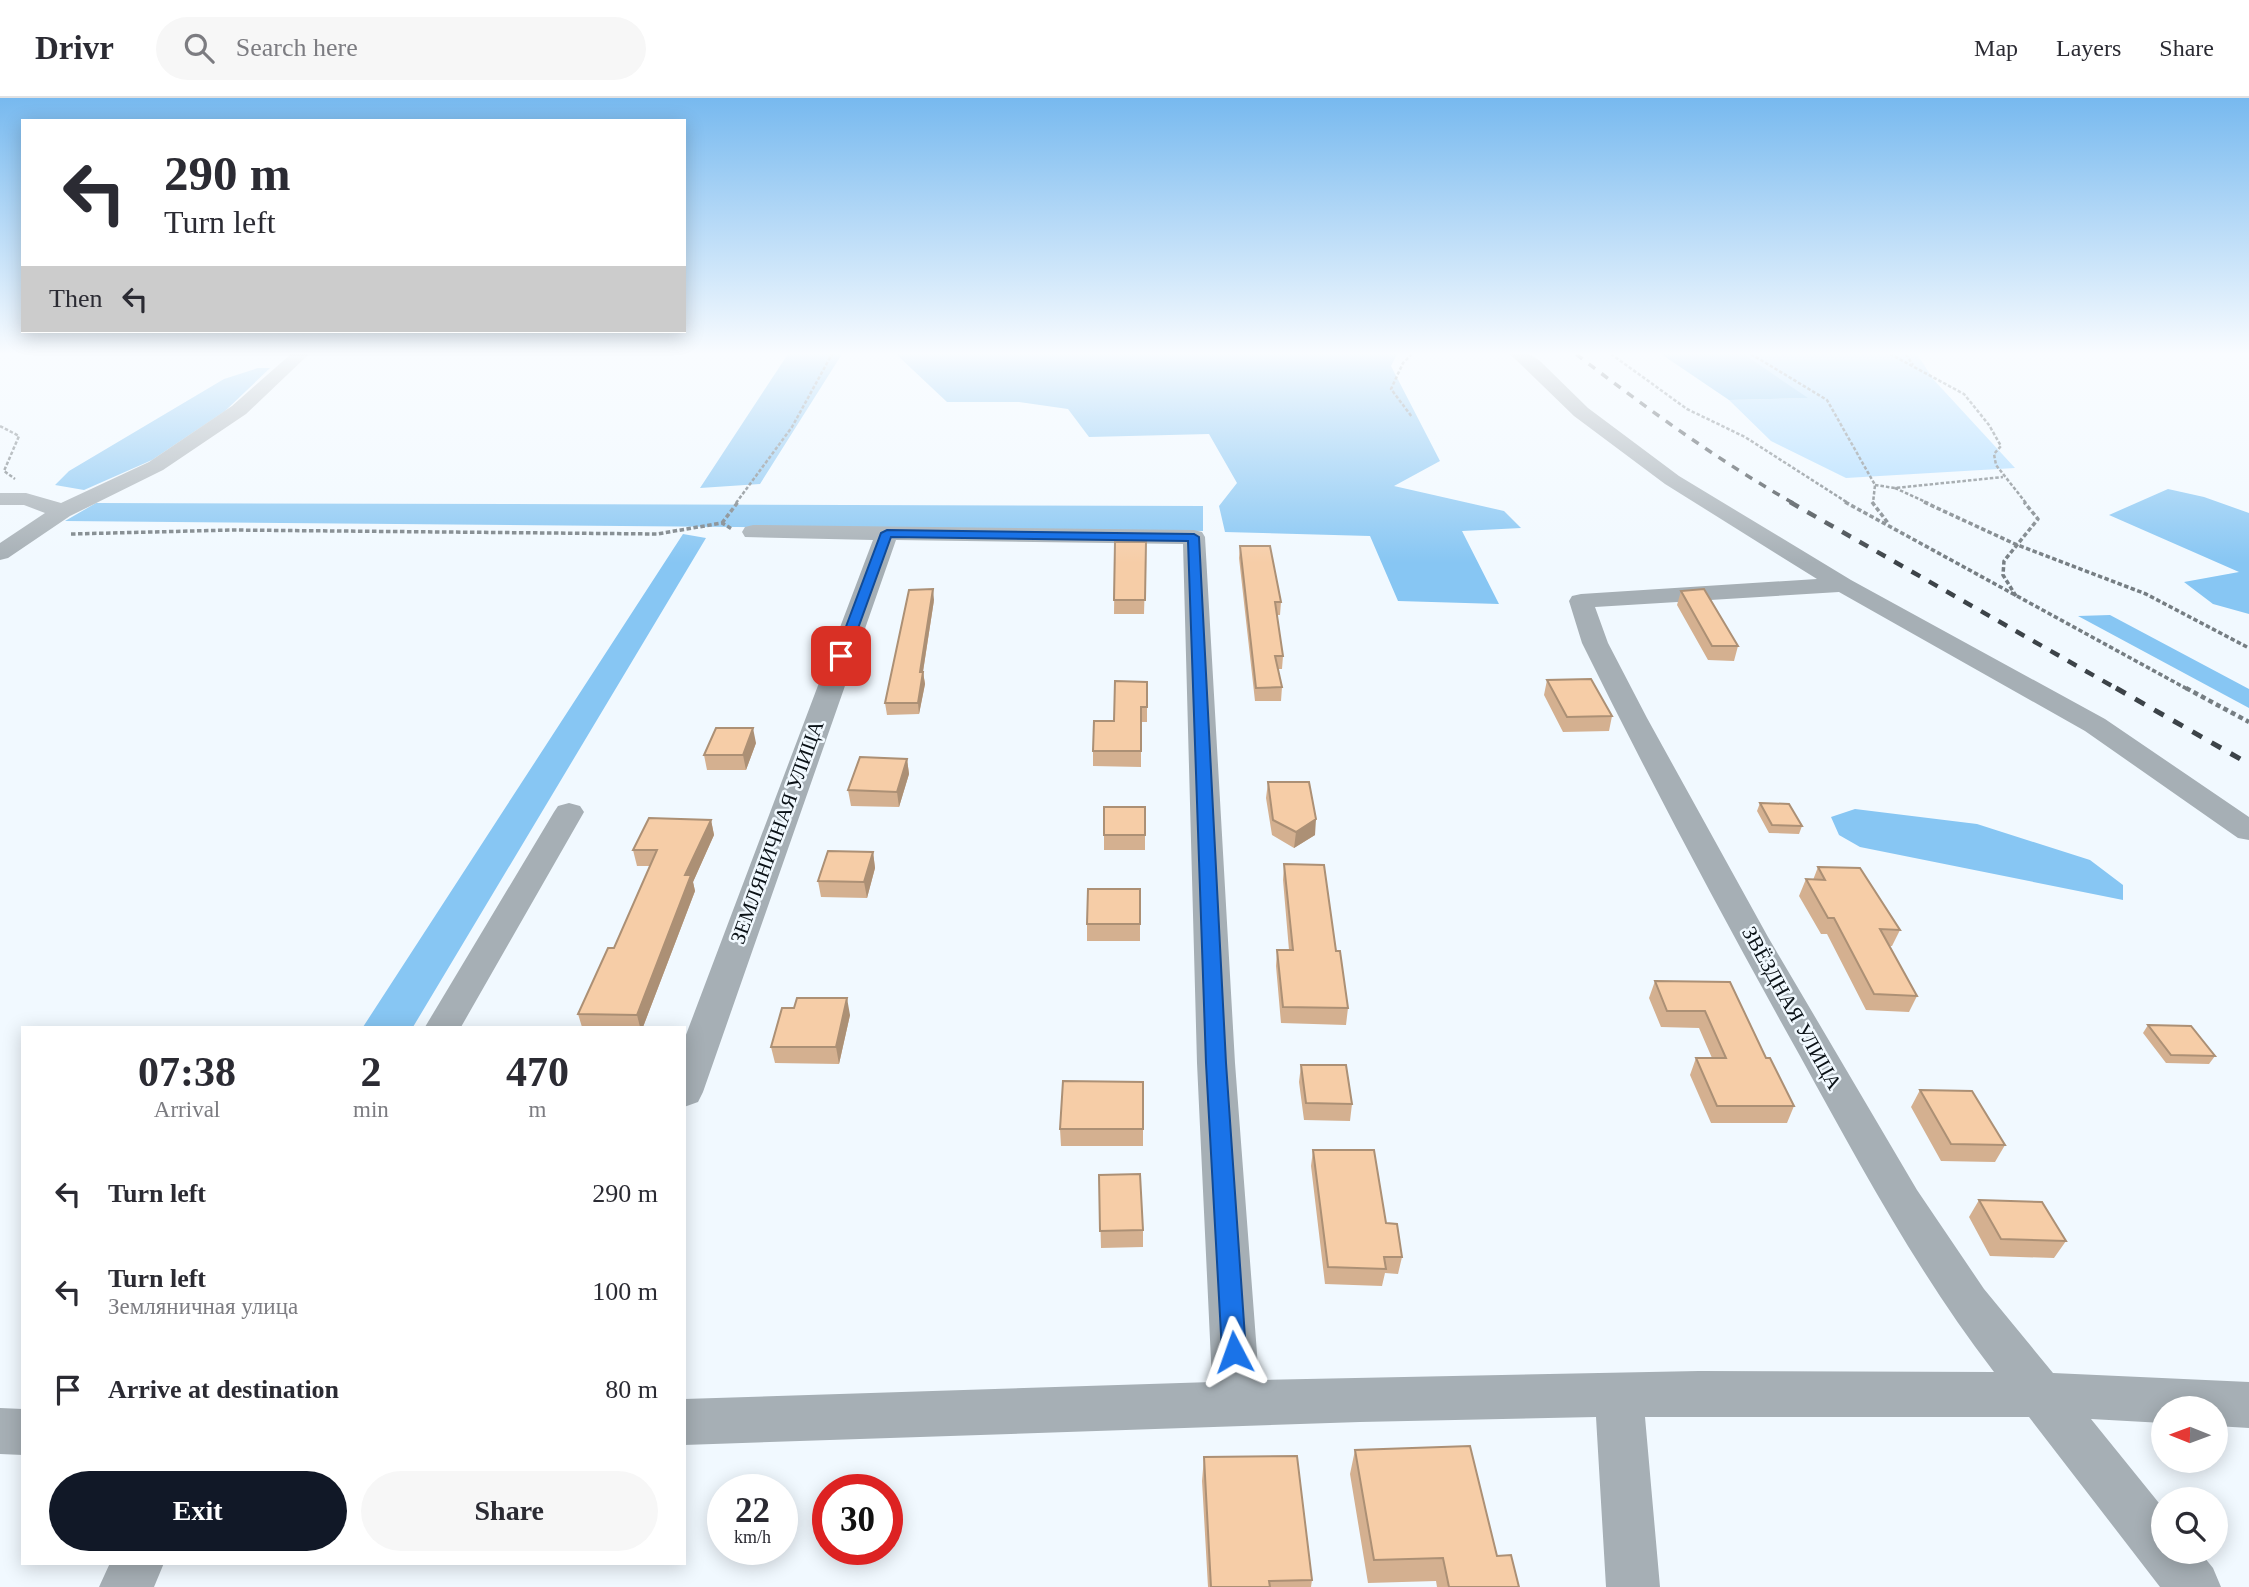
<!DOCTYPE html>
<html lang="en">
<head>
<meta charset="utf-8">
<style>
	body { margin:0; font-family:Georgia,serif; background:#f7f7f7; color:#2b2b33; height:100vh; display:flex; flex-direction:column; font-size:26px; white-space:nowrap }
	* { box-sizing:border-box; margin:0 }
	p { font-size:23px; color:#7c7c81 }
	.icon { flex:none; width:38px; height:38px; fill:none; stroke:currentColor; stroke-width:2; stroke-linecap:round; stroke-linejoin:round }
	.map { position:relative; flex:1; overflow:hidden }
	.drawer { position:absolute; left:21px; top:928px; width:665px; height:539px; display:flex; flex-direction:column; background:#fff; border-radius:0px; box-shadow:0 4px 18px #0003 }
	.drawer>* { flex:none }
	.top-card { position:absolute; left:21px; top:21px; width:665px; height:214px; border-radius:0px; box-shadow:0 4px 18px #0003; background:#fff; color:#2b2b33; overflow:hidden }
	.needle { width:46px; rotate:271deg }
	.tools { position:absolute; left:2151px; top:1298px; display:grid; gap:14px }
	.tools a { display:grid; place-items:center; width:77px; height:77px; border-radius:50%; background:#fff; box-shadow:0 4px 18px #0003; font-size:35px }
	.speed { position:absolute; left:707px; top:1376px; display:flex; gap:14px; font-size:35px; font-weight:700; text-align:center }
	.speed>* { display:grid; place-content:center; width:91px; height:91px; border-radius:50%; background:#fff; box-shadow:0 4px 18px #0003; line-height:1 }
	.speed small { font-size:18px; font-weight:400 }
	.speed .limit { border:10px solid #d22; background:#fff; color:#111 }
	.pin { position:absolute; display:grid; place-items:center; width:60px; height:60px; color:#fff; margin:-30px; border-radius:14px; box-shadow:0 4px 10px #0006 }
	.me { position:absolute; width:77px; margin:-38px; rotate:356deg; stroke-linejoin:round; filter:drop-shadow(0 0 5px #0008) }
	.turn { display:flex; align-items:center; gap:24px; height:147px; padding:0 28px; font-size:32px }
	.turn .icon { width:91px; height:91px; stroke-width:2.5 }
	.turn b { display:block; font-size:49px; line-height:60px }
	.then { display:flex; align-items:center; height:66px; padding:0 28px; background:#0003; gap:14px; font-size:26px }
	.eta { display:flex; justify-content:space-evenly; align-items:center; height:119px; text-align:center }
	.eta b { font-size:42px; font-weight:800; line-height:49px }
	.cta { display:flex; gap:14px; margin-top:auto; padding:14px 28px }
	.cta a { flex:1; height:80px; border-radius:42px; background:#111827; color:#fff; font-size:28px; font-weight:800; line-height:80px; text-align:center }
	.cta a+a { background:#f7f7f7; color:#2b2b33 }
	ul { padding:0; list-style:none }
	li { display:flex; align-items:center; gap:21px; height:98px; padding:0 28px }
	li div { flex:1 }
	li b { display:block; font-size:26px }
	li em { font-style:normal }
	header { display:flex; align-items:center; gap:42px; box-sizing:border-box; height:98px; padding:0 35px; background:#fff; border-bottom:2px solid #e1e1e2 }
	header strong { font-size:33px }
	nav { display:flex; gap:38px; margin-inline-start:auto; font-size:24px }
	.search { width:490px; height:63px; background:#f7f7f7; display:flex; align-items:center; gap:18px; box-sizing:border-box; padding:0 24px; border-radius:38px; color:#7c7c81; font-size:26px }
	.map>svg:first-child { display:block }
</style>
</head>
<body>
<header>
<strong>Drivr</strong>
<div class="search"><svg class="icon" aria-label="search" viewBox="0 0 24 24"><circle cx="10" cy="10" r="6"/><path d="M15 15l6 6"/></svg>Search here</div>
<nav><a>Map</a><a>Layers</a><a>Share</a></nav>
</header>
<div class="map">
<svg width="2249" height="1489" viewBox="0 0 2249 1489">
	<rect width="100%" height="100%" fill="#f1f9ff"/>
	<path fill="#a9daff" d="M 1744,256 L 1917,256 L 1933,281 L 2015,370 L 1846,380 L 1771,343 L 1729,302 L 1807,300 Z"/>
	<path fill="#87c6f3" d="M 788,256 L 842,256 L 760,386 L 700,390 Z
		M 896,256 L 1397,256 L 1391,268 L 1440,363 L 1394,388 L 1504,413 L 1521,430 L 1462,433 L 1499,506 L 1398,503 L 1370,438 L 1225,434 L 1219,408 L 1237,385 L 1209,336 L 1089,339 L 1068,311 L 1019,304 L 947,304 Z
		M 1661,256 L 1744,256 L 1808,300 L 1729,302 Z
		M 258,270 L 270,270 L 225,313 L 152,362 L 84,392 L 55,387 L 69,373 L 224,281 Z
		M 2168,391 L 2204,399 L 2249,415 L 2249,516 L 2213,506 L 2184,484 L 2239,474 L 2109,417 Z
		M 96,405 L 1203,408 L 1203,433 L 65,423 Z
		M 683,436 L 706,440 L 413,929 L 363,929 Z
		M 2110,517 L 2249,591 L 2249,610 L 2078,518 Z
		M 1855,711 L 1977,726 L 2090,762 L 2123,787 L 2123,802 L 1860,749 L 1839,737 L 1831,719 Z"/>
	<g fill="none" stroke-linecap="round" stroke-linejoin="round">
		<path stroke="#767e83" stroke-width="2.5" stroke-dasharray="3.5 2" stroke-linecap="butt" d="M 1412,256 L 1403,265 L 1391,291 L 1412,319
			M 1611,256 L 1687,311 L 1745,339 L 1848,405
			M 1751,256 L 1827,302 L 1875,387 L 1873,405
			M 1890,256 L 1964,296 L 1989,327 L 2001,348 L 1994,356 L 1996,367 L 2026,405
			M 1906,256 L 1913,267
			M 0,328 L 19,338 L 4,373 L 15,381
			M 1875,387 L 1895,390 L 2003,379
			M 1895,390 L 1928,405
			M 736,405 L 792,329 L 832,256"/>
		<path stroke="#767e83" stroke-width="3.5" stroke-dasharray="4.5 2.5" stroke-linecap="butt" d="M 1845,404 L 2189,592
			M 1872,404 L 1888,425
			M 1924,404 L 2015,446 L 2146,496 L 2249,550
			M 722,425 L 738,404
			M 71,436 L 232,432 L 657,436 L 722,425 L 732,431
			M 2016,498 L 2003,477 L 2004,463 L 2038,421 L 2024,404"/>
		<path stroke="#767e83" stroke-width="4.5" stroke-dasharray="5 3.5" stroke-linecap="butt" d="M 2186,590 L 2249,624"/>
		<path fill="#a6afb5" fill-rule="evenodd" d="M 291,256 L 309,256 L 246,316 L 163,372 L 70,418 L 8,460 L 0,462 L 0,445 L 45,415 L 24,407 L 0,407 L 0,395 L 26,395 L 61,405 L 149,364 L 232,308 Z
			M 1510,256 L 1530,256 L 1540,263 L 1588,310 L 1679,378 L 1851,482 L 2105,621 L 2249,719 L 2249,742 L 2238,740 L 2085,633 L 1839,494 L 1595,509 L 1608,545 L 1647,620 L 1768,839 L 1917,1092 L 1984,1191 L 2053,1275 L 2249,1284 L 2249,1330 L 2216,1328 L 2216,1311 L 2163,1311 L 2163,1325 L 2091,1321 L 2163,1410 L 2163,1454 L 2200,1454 L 2213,1470 L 2221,1489 L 2160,1489 L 2029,1319 L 1645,1319 L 1660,1489 L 1606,1489 L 1596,1319 L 1360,1324 L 684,1347 L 684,1301 L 1212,1284 L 1197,965 L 1183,446 L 896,442 L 703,994 L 698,1004 L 684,1009 L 684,942 L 873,442 L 745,439 L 742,434 L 745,429 L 753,427 L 1194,432 L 1202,434 L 1205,439 L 1235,965 L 1259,1282 L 1699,1273 L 1994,1274 C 1918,1175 1860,1067 1800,958 C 1724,822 1651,685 1582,545 L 1569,503 L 1572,498 L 1581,496 L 1817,481 L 1665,386 L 1574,318 Z
			M 569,705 L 580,708 L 584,714 L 461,929 L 425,929 L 554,714 L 558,708 Z
			M 0,1310 L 23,1311 L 23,1357 L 0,1356 Z
			M 110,1465 L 164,1465 L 154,1489 L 99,1489 Z"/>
		<path stroke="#3c4348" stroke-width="3.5" stroke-dasharray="8 8" stroke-linecap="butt" d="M 1576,256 C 1646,310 1716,361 1793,405"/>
		<path stroke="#3c4348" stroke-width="4.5" stroke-dasharray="10 10" stroke-linecap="butt" d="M 1790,404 L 2119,592"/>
		<path stroke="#3c4348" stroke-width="5" stroke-dasharray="11 11" stroke-linecap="butt" d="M 2116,590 L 2249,666"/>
	</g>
	<path fill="#d4b090" d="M 1115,444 L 1146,444 L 1144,516 L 1114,516 Z
		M 1240,448 L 1281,504 L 1280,517 L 1277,517 L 1283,558 L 1282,571 L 1278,571 L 1282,589 L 1281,603 L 1255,603 L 1239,460 Z
		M 1681,493 L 1738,548 L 1734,563 L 1708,562 L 1677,507 Z
		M 934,502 L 923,574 L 925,586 L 919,616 L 887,617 L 885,605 Z
		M 1547,582 L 1612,618 L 1609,633 L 1563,634 L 1544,597 Z
		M 1147,584 L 1147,624 L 1141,624 L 1141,669 L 1093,668 L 1093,653 L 1114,623 Z
		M 756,645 L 746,672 L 707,672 L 704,657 Z
		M 907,661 L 909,676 L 899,709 L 851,708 L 848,692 Z
		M 1268,684 L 1315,737 L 1294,750 L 1272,737 L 1266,700 Z
		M 1760,705 L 1802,728 L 1799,736 L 1769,735 L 1757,713 Z
		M 1145,709 L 1145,752 L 1104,752 L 1104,737 Z
		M 711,722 L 714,737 L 693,784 L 695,793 L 643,929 L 582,929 L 578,916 L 614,850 L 650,768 L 637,768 L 633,752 Z
		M 873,754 L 875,770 L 867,800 L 821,799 L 818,783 Z
		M 1284,766 L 1336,853 L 1348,910 L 1346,927 L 1281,925 L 1276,868 L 1277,852 L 1289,852 L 1283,782 Z
		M 1818,769 L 1900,832 L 1892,848 L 1889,848 L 1917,898 L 1909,914 L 1866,912 L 1827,836 L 1821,836 L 1799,798 L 1806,781 L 1813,782 Z
		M 1140,791 L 1140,843 L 1087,843 L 1087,826 Z
		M 1655,883 L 1730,884 L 1766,960 L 1794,1008 L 1787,1025 L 1711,1025 L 1690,977 L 1696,960 L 1712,960 L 1699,930 L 1661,929 L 1649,900 Z
		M 794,910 L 850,917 L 839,966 L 775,965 L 771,949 Z
		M 2148,927 L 2215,958 L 2209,966 L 2166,965 L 2143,935 Z
		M 1301,967 L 1352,1006 L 1350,1023 L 1304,1022 L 1299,984 Z
		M 1143,984 L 1143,1048 L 1061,1048 L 1060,1031 Z
		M 1920,992 L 2005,1047 L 1995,1064 L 1941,1063 L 1911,1009 Z
		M 1313,1052 L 1386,1125 L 1402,1159 L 1398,1176 L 1385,1175 L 1382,1188 L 1325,1186 L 1311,1068 Z
		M 1099,1077 L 1143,1132 L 1143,1149 L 1101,1150 Z
		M 1979,1102 L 2066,1143 L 2054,1160 L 1990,1158 L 1969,1119 Z
		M 1355,1352 L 1519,1489 L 1437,1489 L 1436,1483 L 1368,1485 L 1350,1376 Z
		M 1204,1359 L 1312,1482 L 1311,1489 L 1208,1489 L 1202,1383 Z"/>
	<path fill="#ac9075" d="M 933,491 L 934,502 L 921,586 L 920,574 Z
		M 923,574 L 925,586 L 919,616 L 918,605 Z
		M 753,630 L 756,645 L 746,672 L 743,657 Z
		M 907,661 L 909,676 L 899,709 L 897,694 Z
		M 1316,721 L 1315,737 L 1294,750 L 1296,734 Z
		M 711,722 L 714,737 L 693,784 L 695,793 L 643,929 L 640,929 L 637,917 L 685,777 Z
		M 873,754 L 875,770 L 867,800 L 864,784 Z
		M 847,900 L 850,917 L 839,966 L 836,949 Z"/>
	<path fill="#f6cda7" stroke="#ac9075" stroke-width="2" d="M 1115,444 L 1146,444 L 1145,502 L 1114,502 Z
		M 1240,448 L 1270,448 L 1281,504 L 1275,504 L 1283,558 L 1275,558 L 1282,589 L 1256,590 Z
		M 933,491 L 920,574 L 923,574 L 918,605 L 885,605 L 909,492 Z
		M 1704,491 L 1738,548 L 1712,548 L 1681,493 Z
		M 1591,581 L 1612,618 L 1567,619 L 1547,582 Z
		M 1115,583 L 1147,584 L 1147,609 L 1141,609 L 1141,653 L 1093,653 L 1094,623 L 1114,623 Z
		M 716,630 L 753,630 L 743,657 L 704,657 Z
		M 860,659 L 907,661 L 897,694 L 848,692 Z
		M 1268,684 L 1309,684 L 1316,721 L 1296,734 L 1273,722 Z
		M 1760,705 L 1789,706 L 1802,728 L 1772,727 Z
		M 1104,709 L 1145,709 L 1145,737 L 1104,737 Z
		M 649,720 L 711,722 L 685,777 L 691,777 L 637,917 L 578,916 L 608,850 L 614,850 L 657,752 L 633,752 Z
		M 828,753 L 873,754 L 864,784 L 818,783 Z
		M 1284,766 L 1324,767 L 1336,853 L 1340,853 L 1348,910 L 1283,909 L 1277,852 L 1293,852 Z
		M 1818,769 L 1860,770 L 1900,832 L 1880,831 L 1917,898 L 1874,896 L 1834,820 L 1828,820 L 1806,781 L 1825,782 Z
		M 1088,791 L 1140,791 L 1140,826 L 1087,826 Z
		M 1655,883 L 1730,884 L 1766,960 L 1770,960 L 1794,1008 L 1717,1008 L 1696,960 L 1726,960 L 1705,913 L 1667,913 Z
		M 797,900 L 847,900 L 836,949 L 771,949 L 782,910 L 794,910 Z
		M 2148,927 L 2191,928 L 2215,958 L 2171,957 Z
		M 1301,967 L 1346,967 L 1352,1006 L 1306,1005 Z
		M 1063,983 L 1143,984 L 1143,1031 L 1060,1031 Z
		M 1920,992 L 1972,993 L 2005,1047 L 1951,1046 Z
		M 1313,1052 L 1374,1052 L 1386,1125 L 1397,1126 L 1402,1159 L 1384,1159 L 1386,1171 L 1328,1169 Z
		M 1140,1076 L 1143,1132 L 1100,1133 L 1099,1077 Z
		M 1979,1102 L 2042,1104 L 2066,1143 L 2001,1141 Z
		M 1470,1348 L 1497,1458 L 1511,1457 L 1519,1489 L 1449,1489 L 1443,1460 L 1374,1462 L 1355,1352 Z
		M 1297,1358 L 1312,1482 L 1269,1483 L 1270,1489 L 1211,1489 L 1204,1359 Z"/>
	<linearGradient id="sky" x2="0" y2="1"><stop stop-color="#77b9ef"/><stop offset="0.55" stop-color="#f9fcff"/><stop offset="1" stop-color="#f9fcff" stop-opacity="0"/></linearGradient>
	<rect width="2249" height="465" fill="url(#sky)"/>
	<path fill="#1a73e8" stroke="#114b97" stroke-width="2" d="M 887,432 L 1194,436 L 1199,439 L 1226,965 L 1246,1254 L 1242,1261 L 1234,1264 L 1226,1261 L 1222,1254 L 1206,965 L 1188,443 L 891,439 L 848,558 L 846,561 L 837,561 L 835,558 L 881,435 Z"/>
	<g text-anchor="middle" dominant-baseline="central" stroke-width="5" stroke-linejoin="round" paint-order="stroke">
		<g font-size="21" fill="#0a1116" stroke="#f1f9ff">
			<text transform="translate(777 734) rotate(-70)">ЗЕМЛЯНИЧНАЯ УЛИЦА</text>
			<text transform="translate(1792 910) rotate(61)">ЗВЁЗДНАЯ УЛИЦА</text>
		</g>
	</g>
</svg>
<div class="tools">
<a><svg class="needle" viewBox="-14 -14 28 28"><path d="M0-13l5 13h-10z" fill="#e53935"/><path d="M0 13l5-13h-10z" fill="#7c7c81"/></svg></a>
<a><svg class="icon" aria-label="search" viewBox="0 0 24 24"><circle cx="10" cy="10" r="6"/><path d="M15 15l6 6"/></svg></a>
</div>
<div class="speed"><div>22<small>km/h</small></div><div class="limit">30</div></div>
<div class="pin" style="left:841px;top:558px;background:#d93025"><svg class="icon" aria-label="arrive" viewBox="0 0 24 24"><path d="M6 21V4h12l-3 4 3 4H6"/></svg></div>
<svg class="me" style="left:1234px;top:1254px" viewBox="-20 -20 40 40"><path d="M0-17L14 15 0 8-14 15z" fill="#1a73e8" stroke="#fff" stroke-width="4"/></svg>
<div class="top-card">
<div class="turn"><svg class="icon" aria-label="left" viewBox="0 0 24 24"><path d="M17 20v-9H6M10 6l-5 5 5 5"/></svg><div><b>290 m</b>Turn left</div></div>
<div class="then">Then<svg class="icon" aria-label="left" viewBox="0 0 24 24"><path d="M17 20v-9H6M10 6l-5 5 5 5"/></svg></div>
</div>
<section class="drawer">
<div class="eta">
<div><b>07:38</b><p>Arrival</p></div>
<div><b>2</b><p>min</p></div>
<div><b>470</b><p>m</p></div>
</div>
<ul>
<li><svg class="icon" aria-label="left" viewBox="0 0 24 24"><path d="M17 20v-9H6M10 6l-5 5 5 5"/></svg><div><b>Turn left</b></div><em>290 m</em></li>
<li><svg class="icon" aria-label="left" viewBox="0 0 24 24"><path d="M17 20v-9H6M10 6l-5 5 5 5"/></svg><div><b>Turn left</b><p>Земляничная улица</p></div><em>100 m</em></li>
<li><svg class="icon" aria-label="arrive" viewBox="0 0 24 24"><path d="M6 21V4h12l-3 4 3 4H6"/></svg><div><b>Arrive at destination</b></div><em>80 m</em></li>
</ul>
<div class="cta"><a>Exit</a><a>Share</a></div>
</section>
</div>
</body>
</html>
